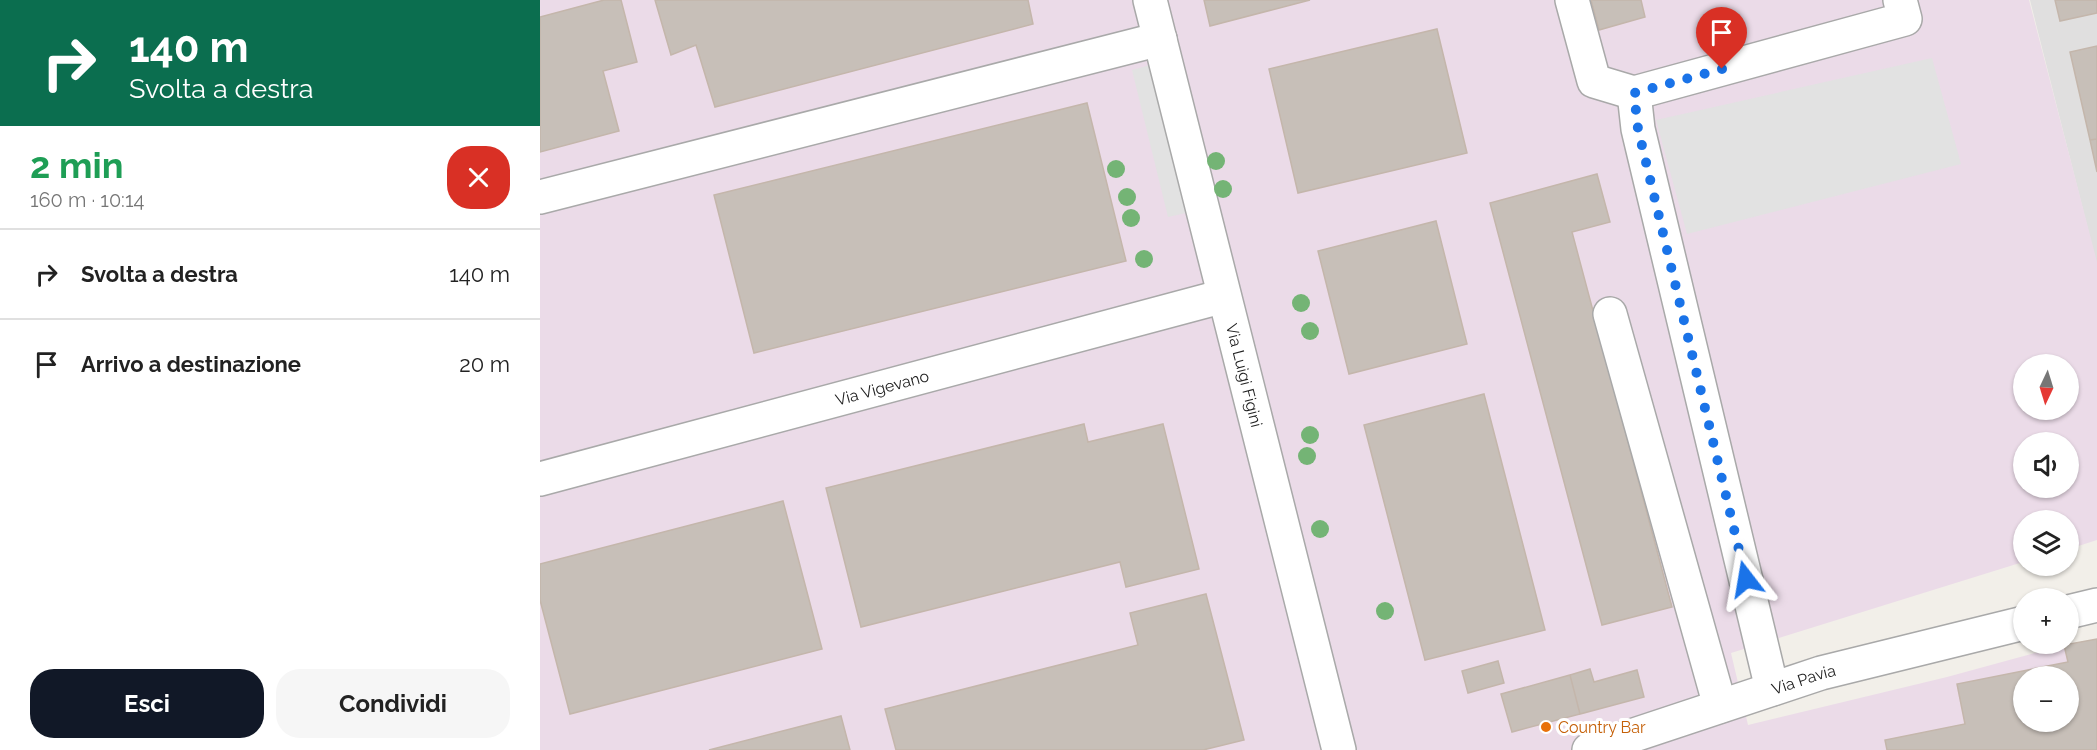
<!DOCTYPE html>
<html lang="it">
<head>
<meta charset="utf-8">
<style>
	body { margin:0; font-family:Raleway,sans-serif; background:#f6f6f6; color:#222; height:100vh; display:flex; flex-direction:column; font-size:22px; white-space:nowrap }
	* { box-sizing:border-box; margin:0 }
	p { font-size:20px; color:#767676 }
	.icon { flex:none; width:33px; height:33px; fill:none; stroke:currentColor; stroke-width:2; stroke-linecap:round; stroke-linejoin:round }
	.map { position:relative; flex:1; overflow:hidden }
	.panel { display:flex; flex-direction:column; background:#fff; width:540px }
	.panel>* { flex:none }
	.guide { background:#0b6e4f; color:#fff; overflow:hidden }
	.needle { width:39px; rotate:184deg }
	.fabs { position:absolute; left:1473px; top:354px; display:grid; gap:12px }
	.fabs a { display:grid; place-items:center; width:66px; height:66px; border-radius:50%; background:#fff; box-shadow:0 2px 4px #0004; font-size:30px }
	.pin { position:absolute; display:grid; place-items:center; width:51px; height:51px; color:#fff; margin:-62px -26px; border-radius:50% 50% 50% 0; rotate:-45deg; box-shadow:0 0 6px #0007 }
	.pin .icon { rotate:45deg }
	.me { position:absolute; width:66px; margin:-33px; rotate:346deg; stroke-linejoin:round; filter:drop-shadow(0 0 4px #0008) }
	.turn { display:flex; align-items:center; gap:21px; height:126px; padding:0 30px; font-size:27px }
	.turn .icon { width:78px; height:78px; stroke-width:2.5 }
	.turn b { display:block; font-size:42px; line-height:51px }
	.round { display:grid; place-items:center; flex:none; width:63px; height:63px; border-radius:24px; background:#f6f6f6 }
	.overview { display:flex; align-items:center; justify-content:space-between; height:102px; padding:0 30px }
	h1 { font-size:36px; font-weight:700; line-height:45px; color:#1e9e55 }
	.action { display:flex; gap:12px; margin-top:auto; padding:12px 30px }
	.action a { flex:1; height:69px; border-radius:24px; background:#111827; color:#fff; font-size:24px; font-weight:700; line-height:69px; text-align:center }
	.action a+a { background:#f6f6f6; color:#222 }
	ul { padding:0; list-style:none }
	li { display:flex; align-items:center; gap:18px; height:90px; padding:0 30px; border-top:2px solid #e0e0e0 }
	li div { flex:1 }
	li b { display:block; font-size:22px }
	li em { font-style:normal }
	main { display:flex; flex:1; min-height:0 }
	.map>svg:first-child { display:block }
</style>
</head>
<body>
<main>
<section class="panel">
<div class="guide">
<div class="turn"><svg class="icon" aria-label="right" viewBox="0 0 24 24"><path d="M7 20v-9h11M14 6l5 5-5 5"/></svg><div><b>140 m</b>Svolta a destra</div></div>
</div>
<div class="overview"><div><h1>2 min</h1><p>160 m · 10:14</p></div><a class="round" style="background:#d93025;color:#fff"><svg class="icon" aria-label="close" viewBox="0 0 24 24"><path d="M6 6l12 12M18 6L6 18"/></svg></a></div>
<ul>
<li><svg class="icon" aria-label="right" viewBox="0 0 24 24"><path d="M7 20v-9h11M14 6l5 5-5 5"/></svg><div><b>Svolta a destra</b></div><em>140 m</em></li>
<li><svg class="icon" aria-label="arrive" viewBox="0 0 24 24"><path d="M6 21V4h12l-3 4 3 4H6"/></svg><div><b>Arrivo a destinazione</b></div><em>20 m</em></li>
</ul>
<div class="action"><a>Esci</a><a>Condividi</a></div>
</section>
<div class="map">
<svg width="1557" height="750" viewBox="0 0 1557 750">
	<rect width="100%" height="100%" fill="#f2efe9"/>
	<path fill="#e0dfdf" d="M 1490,0 L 1557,0 L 1557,265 L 1497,28 Z"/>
	<path fill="#ebdbe8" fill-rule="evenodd" d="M 0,0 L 1489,0 L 1557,262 L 1557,540 L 1529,549 L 1528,520 L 1484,520 L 1483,562 L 1191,653 L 1208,725 L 1407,677 L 1524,645 L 1557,639 L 1557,750 L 0,750 ZM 1484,364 L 1528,364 L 1528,410 L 1484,410 ZM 1484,442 L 1528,442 L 1528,488 L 1484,488 ZM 1484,676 L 1528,676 L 1528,722 L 1484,722 Z"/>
	<path fill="#e2e2e2" d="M 1392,58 L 1421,164 L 1147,234 L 1116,120 Z
		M 610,65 L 646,213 L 628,217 L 592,70 Z"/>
	<path fill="#c7bfb8" stroke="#c4b6ab" stroke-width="1.5" fill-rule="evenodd" d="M 64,0 L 81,0 L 97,62 L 63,71 L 79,131 L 0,152 L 0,17 Z
		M 115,0 L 488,0 L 493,24 L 175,107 L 156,45 L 131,55 Z
		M 664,0 L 770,0 L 670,26 Z
		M 1051,0 L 1101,0 L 1105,17 L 1059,30 Z
		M 1515,0 L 1557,0 L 1557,13 L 1520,21 Z
		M 897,29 L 927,153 L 758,193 L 729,69 Z
		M 1557,46 L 1557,139 L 1550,140 L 1530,52 Z
		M 547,103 L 586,261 L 214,353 L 174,195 Z
		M 1557,139 L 1557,172 L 1550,140 Z
		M 1057,174 L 1070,222 L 1032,232 L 1132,607 L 1062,625 L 950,203 Z
		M 896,221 L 927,344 L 809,374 L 778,251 Z
		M 944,394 L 1005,630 L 885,660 L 824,425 Z
		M 544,424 L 548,442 L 623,424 L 659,569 L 586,587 L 580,562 L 321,627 L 286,488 Z
		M 243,501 L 282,649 L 30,714 L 0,600 L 0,564 Z
		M 666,594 L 704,740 L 663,750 L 356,750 L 345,709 L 598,645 L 590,613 Z
		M 1557,639 L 1557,750 L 1347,750 L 1345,740 L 1425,724 L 1417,684 L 1528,662 L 1524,645 ZM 1484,676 L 1528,676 L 1528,722 L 1484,722 Z
		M 958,661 L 964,683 L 928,693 L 922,671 Z
		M 1050,669 L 1054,682 L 1097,670 L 1104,697 L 1040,714 L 1030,675 Z
		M 1030,675 L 1040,714 L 972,732 L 961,694 Z
		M 301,716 L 310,750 L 169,750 Z"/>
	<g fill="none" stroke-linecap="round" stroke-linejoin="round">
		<g stroke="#a9a9a9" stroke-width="36">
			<g id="minor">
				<path id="s1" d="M 610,0 L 799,750"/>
				<path d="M 1032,0 L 1054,81 L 1094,93 L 1365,19 L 1360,0"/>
				<path d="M 1094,93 L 1098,129 L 1232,689"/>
				<path d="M 0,197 L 620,39"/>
				<path d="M 1070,314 L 1180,706"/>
				<path id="s2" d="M 0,479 L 684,296"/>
				<path d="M 1528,612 L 1557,605"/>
				<path id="s3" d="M 1049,750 L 1281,673 L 1484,623"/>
			</g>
		</g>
		<use href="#minor" stroke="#fff" stroke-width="33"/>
	</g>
	<g fill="#74b475">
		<circle cx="676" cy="161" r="9"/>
		<circle cx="576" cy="169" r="9"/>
		<circle cx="683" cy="189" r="9"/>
		<circle cx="587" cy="197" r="9"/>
		<circle cx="591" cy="218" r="9"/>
		<circle cx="604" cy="259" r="9"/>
		<circle cx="761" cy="303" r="9"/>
		<circle cx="770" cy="331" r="9"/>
		<circle cx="770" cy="435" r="9"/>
		<circle cx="767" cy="456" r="9"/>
		<circle cx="780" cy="529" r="9"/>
		<circle cx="845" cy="611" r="9"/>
	</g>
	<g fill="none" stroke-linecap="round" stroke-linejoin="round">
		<path stroke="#1a73e8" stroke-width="10" stroke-dasharray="0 18" d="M 1182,69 L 1094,93 L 1098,129 L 1206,579"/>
	</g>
	<circle fill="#e8710a" stroke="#fff" stroke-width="2" cx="1006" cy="727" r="6"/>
	<g text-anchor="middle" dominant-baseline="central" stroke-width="6" stroke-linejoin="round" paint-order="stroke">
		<g font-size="16" fill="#222" stroke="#fff">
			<text stroke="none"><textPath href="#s1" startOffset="387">Via Luigi Figini</textPath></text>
			<text stroke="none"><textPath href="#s2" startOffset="354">Via Vigevano</textPath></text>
			<text stroke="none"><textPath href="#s3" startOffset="226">Via Pavia</textPath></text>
		</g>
		<g font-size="16" fill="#c56008" stroke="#fff" text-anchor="start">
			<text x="1018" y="727">Country Bar</text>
		</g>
	</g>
</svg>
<div class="fabs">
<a><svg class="needle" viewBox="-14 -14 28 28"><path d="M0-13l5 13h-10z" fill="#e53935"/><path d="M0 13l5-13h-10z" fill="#767676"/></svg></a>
<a><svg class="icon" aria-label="sound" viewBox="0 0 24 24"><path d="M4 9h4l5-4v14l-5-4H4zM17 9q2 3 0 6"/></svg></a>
<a><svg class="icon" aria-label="layers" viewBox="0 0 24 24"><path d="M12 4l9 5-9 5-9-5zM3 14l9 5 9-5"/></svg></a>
<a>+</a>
<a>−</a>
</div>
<div class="pin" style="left:1182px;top:69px;background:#d93025"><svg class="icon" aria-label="arrive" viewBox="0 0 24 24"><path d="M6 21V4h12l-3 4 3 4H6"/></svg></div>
<svg class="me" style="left:1206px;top:579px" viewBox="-20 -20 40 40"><path d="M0-17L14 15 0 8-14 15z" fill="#1a73e8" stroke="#fff" stroke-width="4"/></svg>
</div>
</main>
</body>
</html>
